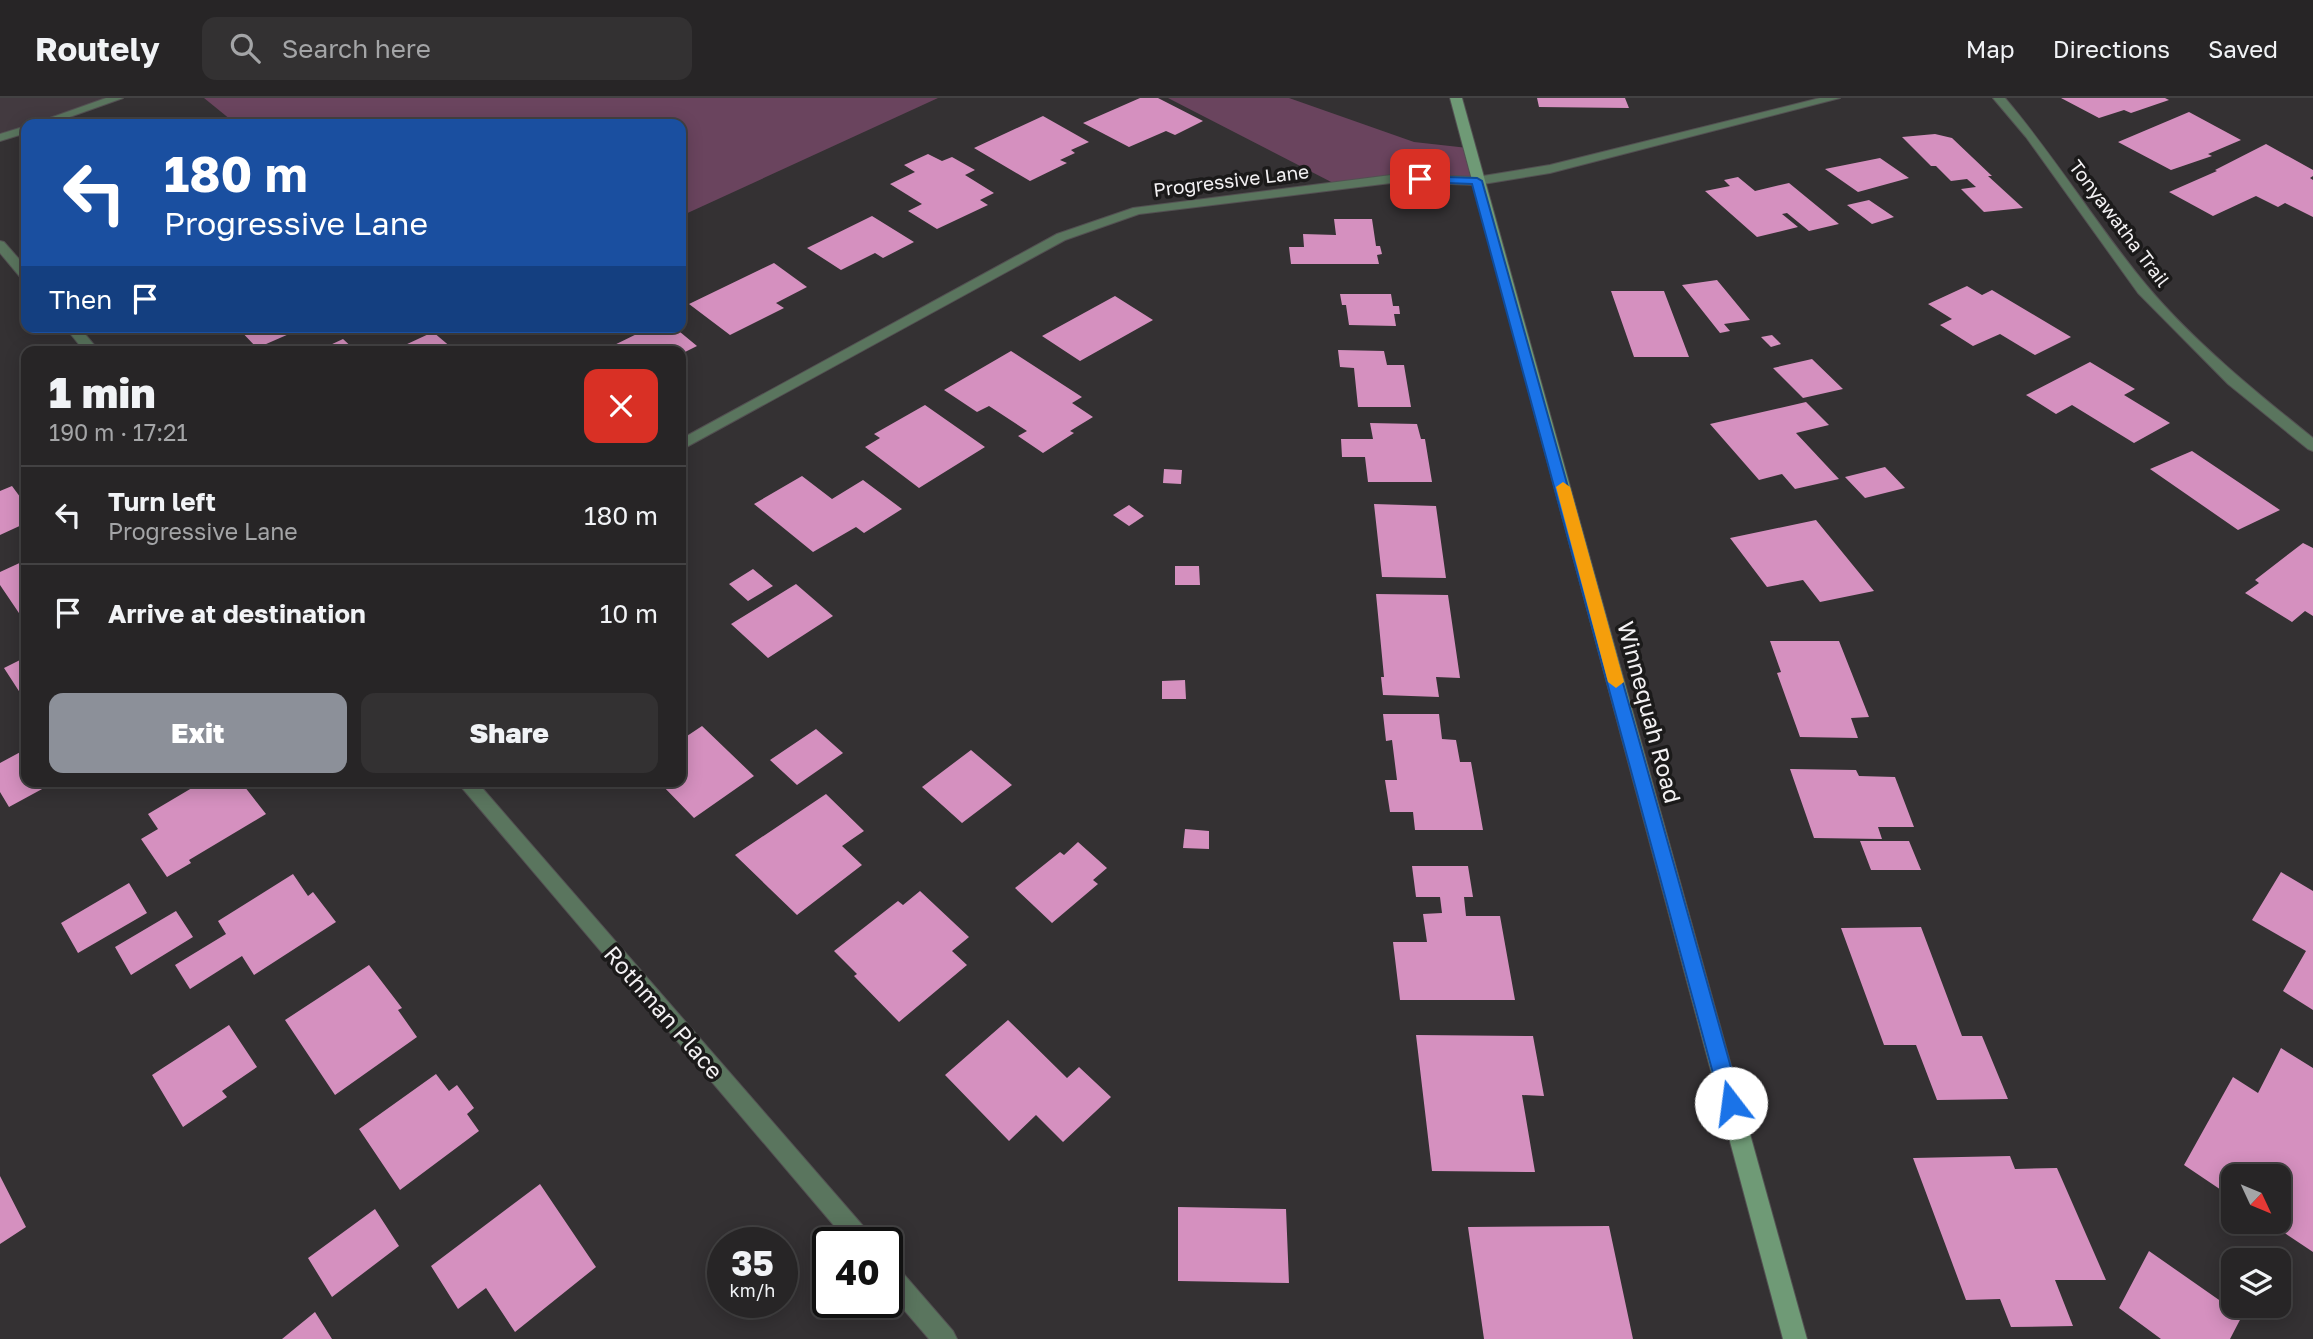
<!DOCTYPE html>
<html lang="en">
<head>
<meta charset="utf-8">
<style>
	body { margin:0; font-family:"Golos Text",sans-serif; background:#333132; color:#f1f3f6; height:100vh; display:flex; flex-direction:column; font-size:26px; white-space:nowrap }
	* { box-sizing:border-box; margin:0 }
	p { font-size:23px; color:#a4a5a7 }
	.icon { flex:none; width:38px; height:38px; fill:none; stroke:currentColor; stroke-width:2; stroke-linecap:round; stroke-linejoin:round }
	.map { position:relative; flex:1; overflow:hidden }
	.side { position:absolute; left:21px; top:248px; width:665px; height:441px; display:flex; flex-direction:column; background:#272526; border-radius:14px; box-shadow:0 4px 18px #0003,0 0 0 2px #434243 }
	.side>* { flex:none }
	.top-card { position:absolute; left:21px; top:21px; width:665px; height:214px; border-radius:14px; box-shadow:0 4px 18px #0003,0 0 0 2px #434243; background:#1a4fa0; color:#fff; overflow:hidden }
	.needle { width:46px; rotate:134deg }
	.fabs { position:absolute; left:2221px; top:1066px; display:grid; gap:14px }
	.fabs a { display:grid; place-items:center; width:70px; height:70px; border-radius:14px; background:#272526; box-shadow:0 4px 18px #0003,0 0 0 2px #434243; font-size:35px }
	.speed { position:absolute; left:707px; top:1129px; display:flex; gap:14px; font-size:35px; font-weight:700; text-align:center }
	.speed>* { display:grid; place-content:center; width:91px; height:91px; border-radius:50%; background:#272526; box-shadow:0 4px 18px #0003,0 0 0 2px #434243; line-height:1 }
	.speed small { font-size:18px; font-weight:400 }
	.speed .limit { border:4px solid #111; border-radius:10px; background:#fff; color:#111 }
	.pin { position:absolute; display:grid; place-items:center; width:60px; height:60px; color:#fff; margin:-30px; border-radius:14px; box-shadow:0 4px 10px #0006 }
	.me { position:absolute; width:77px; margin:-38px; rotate:345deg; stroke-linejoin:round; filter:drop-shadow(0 0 5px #0008) }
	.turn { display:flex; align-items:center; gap:24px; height:147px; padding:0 28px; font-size:32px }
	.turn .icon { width:91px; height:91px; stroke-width:2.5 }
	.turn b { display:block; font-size:49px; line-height:60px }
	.then { display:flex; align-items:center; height:66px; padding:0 28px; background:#0003; gap:14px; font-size:26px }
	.round { display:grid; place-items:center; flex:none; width:74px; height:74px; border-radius:14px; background:#333132 }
	.head { display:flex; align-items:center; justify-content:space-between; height:119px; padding:0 28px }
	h1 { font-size:42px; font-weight:800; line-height:52px }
	.primary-button { display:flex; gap:14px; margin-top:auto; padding:14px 28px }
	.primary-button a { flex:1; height:80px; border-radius:14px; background:#8c9099; color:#fff; font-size:28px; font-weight:800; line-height:80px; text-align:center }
	.primary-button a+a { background:#333132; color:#f1f3f6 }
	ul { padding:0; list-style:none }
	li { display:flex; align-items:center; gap:21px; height:98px; padding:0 28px; border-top:2px solid #434243 }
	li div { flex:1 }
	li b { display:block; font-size:26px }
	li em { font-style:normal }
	header { display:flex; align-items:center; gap:42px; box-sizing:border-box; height:98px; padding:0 35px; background:#272526; border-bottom:2px solid #434243 }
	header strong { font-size:33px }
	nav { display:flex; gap:38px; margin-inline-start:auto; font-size:24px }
	.search { width:490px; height:63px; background:#333132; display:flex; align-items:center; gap:18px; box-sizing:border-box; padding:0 24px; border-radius:14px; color:#a4a5a7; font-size:26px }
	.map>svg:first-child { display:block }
</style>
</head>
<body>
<header>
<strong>Routely</strong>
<div class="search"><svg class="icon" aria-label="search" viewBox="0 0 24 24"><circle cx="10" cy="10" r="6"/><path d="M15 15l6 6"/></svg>Search here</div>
<nav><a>Map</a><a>Directions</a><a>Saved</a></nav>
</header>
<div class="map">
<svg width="2313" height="1241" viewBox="0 0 2313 1241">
	<rect width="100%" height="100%" fill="#343133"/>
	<path fill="#433a40" d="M 0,0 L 117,0 L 40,26 L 26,26 L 26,31 L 0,40 Z"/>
	<path fill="#6a445e" d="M 204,0 L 938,0 L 681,118 L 681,26 L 236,26 Z
		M 1168,0 L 1289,0 L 1414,44 L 1468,50 L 1477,83 L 1399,80 L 1339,88 Z"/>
	<path fill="#d590bf" d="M 1140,0 L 1158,0 L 1203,23 L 1175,37 L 1166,33 L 1129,49 L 1083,25 Z
		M 1537,0 L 1625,0 L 1629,10 L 1539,9 Z
		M 2061,0 L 2165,0 L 2169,2 L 2131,15 L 2124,12 L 2099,20 Z
		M 2189,14 L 2241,42 L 2208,56 L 2212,58 L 2171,72 L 2118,44 Z
		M 1043,18 L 1089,44 L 1071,52 L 1075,55 L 1060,62 L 1067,65 L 1030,83 L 974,50 Z
		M 1935,36 L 1952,40 L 1992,78 L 1988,78 L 2023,110 L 1984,114 L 1961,91 L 1976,89 L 1967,81 L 1951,83 L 1936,68 L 1931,68 L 1902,39 Z
		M 2266,46 L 2313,72 L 2313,78 L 2310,80 L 2313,82 L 2313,119 L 2285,105 L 2278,109 L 2256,98 L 2213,118 L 2169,94 L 2217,73 L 2215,72 Z
		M 928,56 L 942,63 L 952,59 L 975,72 L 965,77 L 994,95 L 980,102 L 988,107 L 937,131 L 908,113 L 922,106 L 890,86 L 915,74 L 904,67 Z
		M 1880,60 L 1909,80 L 1858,94 L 1825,71 Z
		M 1738,79 L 1755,93 L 1789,85 L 1839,126 L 1809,133 L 1787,115 L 1782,116 L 1798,129 L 1757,139 L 1705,93 L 1730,88 L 1724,82 Z
		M 1869,102 L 1894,119 L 1872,126 L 1847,107 Z
		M 872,118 L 914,144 L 883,160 L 875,155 L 841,172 L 807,150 Z
		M 1334,121 L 1372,121 L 1376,148 L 1380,148 L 1382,156 L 1377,157 L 1379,166 L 1291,166 L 1289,149 L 1304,149 L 1303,136 L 1336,137 Z
		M 774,165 L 807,189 L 776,205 L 784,210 L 730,237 L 689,206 Z
		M 1717,182 L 1750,222 L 1724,226 L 1730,233 L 1720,235 L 1682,187 Z
		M 1967,188 L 1982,197 L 1992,192 L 2071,239 L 2035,257 L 2000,236 L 1973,248 L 1940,227 L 1952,221 L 1928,206 Z
		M 1611,193 L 1664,193 L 1689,259 L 1634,259 Z
		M 1340,196 L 1391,196 L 1393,208 L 1399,208 L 1400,216 L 1394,216 L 1396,228 L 1349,227 L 1346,207 L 1342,207 Z
		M 1115,198 L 1153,222 L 1080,263 L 1042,238 Z
		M 237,229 L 305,229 L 257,250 Z
		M 651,229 L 674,229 L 697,248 L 681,256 L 681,254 L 600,254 Z
		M 433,234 L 452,250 L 444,254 L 390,254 Z
		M 1772,237 L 1781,246 L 1771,249 L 1761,239 Z
		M 343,241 L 357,254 L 315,254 Z
		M 1338,252 L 1384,253 L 1387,267 L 1404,267 L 1411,309 L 1358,309 L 1354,270 L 1340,269 Z
		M 1011,253 L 1082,299 L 1072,305 L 1093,319 L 1070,333 L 1074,335 L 1043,355 L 1018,338 L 1027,333 L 989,308 L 977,314 L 944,292 Z
		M 1812,261 L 1843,291 L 1803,300 L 1773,270 Z
		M 2090,264 L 2135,291 L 2124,297 L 2170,325 L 2134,345 L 2072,307 L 2056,316 L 2026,297 Z
		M 1806,304 L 1829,327 L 1796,335 L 1839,381 L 1795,391 L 1782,376 L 1759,382 L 1710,326 Z
		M 925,307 L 985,349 L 919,390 L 865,349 L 880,340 L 874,336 Z
		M 1370,325 L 1417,326 L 1421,341 L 1425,341 L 1432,384 L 1368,384 L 1365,359 L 1342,359 L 1341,341 L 1373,341 Z
		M 2192,353 L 2280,412 L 2238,432 L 2150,371 Z
		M 1885,369 L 1905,390 L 1865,400 L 1845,379 Z
		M 1164,371 L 1182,372 L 1181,386 L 1163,385 Z
		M 802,378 L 832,401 L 863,382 L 902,411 L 864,435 L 856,429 L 813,454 L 754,406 Z
		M 12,388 L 26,407 L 21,410 L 26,417 L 26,425 L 0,437 L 0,393 Z
		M 1374,406 L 1436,408 L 1446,480 L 1382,479 Z
		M 1129,407 L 1144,418 L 1129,428 L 1113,417 Z
		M 1816,422 L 1874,493 L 1820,504 L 1803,482 L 1767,489 L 1730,440 Z
		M 2303,445 L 2313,450 L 2313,518 L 2305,513 L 2292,524 L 2245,495 L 2259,485 L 2255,482 Z
		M 26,462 L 26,519 L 23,521 L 0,487 L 0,474 Z
		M 1175,468 L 1199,468 L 1200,487 L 1175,487 Z
		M 753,471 L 773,488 L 748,503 L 729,486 Z
		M 796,486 L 833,518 L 768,560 L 731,526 Z
		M 1376,496 L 1448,497 L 1460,580 L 1436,579 L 1439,599 L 1383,597 L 1381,579 L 1384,579 Z
		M 1770,543 L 1839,543 L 1869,619 L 1851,620 L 1858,640 L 1800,639 L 1777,575 L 1781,574 Z
		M 26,559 L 26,604 L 4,570 Z
		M 1185,582 L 1186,601 L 1162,601 L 1162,583 Z
		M 1383,616 L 1439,616 L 1442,641 L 1456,642 L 1460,664 L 1471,664 L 1483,732 L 1415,732 L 1413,714 L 1390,714 L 1385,682 L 1397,682 L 1392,642 L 1386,643 Z
		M 702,628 L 754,678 L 694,720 L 659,684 L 681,684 L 681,642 Z
		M 816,631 L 843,655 L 797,687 L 770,662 Z
		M 26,651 L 26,684 L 55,684 L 9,709 L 0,694 L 0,665 Z
		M 971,652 L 1012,687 L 962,725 L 922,689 Z
		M 1790,671 L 1856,672 L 1859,678 L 1895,679 L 1914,729 L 1878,729 L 1882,741 L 1814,740 Z
		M 202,684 L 241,684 L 266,716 L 189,762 L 191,765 L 167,779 L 141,741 L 158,731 L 148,716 Z
		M 826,696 L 864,733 L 842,748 L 862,767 L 797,817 L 735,757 Z
		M 1185,731 L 1209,733 L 1209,751 L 1183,750 Z
		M 1860,743 L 1909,743 L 1921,772 L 1871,772 Z
		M 1078,744 L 1107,770 L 1093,782 L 1098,786 L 1052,825 L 1015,790 L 1060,754 L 1064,757 Z
		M 1412,768 L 1468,768 L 1473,799 L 1464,799 L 1466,818 L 1500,818 L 1515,902 L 1400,902 L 1393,844 L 1427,844 L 1423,816 L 1442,815 L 1440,799 L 1416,799 Z
		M 2281,774 L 2313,793 L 2313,912 L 2283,893 L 2306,853 L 2252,822 Z
		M 293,776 L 308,798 L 313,794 L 336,824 L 254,877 L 242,858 L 190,891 L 175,867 L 226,836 L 218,823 Z
		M 129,785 L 147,815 L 78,855 L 61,825 Z
		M 920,793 L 969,839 L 952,853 L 967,867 L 899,924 L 854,878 L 857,876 L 834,853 L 898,803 L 903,807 Z
		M 176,813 L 193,839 L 131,877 L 115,849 Z
		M 1921,829 L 1962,938 L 1982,938 L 2008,1001 L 1937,1002 L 1916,947 L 1884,947 L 1841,830 Z
		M 369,867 L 402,910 L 398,912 L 417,939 L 335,997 L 285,922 Z
		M 1008,922 L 1067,980 L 1079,969 L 1111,999 L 1063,1044 L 1036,1017 L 1009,1043 L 945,977 Z
		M 229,927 L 257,969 L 222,993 L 227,999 L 183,1029 L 152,977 Z
		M 1416,937 L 1533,938 L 1544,998 L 1522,997 L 1535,1074 L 1432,1073 Z
		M 2281,950 L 2313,970 L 2313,1154 L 2268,1124 L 2278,1124 L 2278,1078 L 2233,1078 L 2233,1100 L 2184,1067 L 2233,979 L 2258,995 Z
		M 436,976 L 449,993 L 457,987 L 474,1010 L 467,1016 L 479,1033 L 400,1092 L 359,1031 Z
		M 2010,1058 L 2015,1071 L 2057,1070 L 2106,1182 L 2055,1182 L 2073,1228 L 2011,1229 L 2000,1201 L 1966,1202 L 1913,1060 Z
		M 0,1078 L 26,1129 L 0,1146 Z
		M 540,1086 L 596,1169 L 515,1234 L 486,1190 L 458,1211 L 431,1168 Z
		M 1178,1109 L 1286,1111 L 1289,1185 L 1178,1183 Z
		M 375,1111 L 399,1148 L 332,1199 L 308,1160 Z
		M 1609,1128 L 1633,1241 L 1484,1241 L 1468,1129 Z
		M 2149,1153 L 2242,1218 L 2230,1241 L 2161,1241 L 2119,1210 Z
		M 315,1214 L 332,1241 L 282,1241 Z"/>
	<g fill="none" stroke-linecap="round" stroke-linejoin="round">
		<g stroke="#535052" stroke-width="2">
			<path id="street" d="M 106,0 L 123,0 L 50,26 L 33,26 Z
				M 1820,0 L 1840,0 L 1550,75 L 1477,87 L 1399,84 L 1139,116 L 1065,142 L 681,352 L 681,341 L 1057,136 L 1133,110 L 1399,76 L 1477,79 L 1550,67 Z
				M 1993,0 L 2005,0 C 2056,60 2097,128 2147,188 C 2194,244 2257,295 2313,340 L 2313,353 L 2308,351 L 2228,286 L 2138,195 L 2026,39 Z
				M 26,28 L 26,35 L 0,43 L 0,36 Z
				M 0,143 L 4,144 L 26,169 L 26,181 L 21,180 L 0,155 Z
				M 65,229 L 79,229 L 100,254 L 85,254 Z
				M 457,684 L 477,684 L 870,1136 L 873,1144 L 848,1144 Z
				M 887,1163 L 895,1166 L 953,1233 L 957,1241 L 929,1241 L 887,1192 Z"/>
		</g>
		<g stroke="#535052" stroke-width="2">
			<path id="secondary" d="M 1450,0 L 1462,0 L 1807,1241 L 1783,1241 Z"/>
		</g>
		<use href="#street" fill="#5a755e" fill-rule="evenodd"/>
		<use href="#secondary" fill="#6f9a76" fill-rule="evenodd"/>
	</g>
	<path fill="#1a73e8" stroke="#114b97" stroke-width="2" d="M 1416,78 L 1477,80 L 1482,83 L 1741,1005 L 1738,1012 L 1731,1015 L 1724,1012 L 1721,1005 L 1472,86 L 1420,84 L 1416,83 Z"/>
	<path fill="#f59e0b" d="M 1563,384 L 1570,389 L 1624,584 L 1616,590 L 1608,584 L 1556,389 Z"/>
	<g text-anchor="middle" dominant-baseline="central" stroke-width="7" stroke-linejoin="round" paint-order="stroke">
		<g font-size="19" fill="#f3f1f3" stroke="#1b1a1a">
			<text transform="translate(1231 82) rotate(-7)">Progressive Lane</text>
			<text transform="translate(2120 125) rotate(53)">Tonyawatha Trail</text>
		</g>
		<g font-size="23" fill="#f3f1f3" stroke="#1b1a1a">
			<text transform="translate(1650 614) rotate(75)">Winnequah Road</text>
			<text transform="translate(664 914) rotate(49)">Rothman Place</text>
		</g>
	</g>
</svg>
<div class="fabs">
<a><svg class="needle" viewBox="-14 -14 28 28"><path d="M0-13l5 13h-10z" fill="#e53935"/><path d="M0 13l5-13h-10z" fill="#a4a5a7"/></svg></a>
<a><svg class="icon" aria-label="layers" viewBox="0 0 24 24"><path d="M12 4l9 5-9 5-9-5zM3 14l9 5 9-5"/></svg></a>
</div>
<div class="speed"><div>35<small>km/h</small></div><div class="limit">40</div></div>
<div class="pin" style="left:1420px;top:81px;background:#d93025"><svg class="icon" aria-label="arrive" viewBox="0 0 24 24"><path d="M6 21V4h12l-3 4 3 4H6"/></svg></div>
<svg class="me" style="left:1731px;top:1005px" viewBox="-20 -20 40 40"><circle r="19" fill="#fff"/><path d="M0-13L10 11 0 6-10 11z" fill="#1a73e8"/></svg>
<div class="top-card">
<div class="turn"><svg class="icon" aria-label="left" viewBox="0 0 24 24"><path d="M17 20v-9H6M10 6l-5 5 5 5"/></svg><div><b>180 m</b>Progressive Lane</div></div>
<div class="then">Then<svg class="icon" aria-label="arrive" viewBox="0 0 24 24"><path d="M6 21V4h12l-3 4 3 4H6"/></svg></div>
</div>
<section class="side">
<div class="head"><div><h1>1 min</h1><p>190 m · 17:21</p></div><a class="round" style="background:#d93025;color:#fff"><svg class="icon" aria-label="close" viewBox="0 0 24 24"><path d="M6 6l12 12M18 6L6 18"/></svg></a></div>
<ul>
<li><svg class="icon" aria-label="left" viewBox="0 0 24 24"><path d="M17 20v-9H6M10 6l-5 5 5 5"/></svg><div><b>Turn left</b><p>Progressive Lane</p></div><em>180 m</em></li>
<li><svg class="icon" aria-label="arrive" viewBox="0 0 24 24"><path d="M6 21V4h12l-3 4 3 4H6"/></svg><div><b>Arrive at destination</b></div><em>10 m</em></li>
</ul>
<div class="primary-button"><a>Exit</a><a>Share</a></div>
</section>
</div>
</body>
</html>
